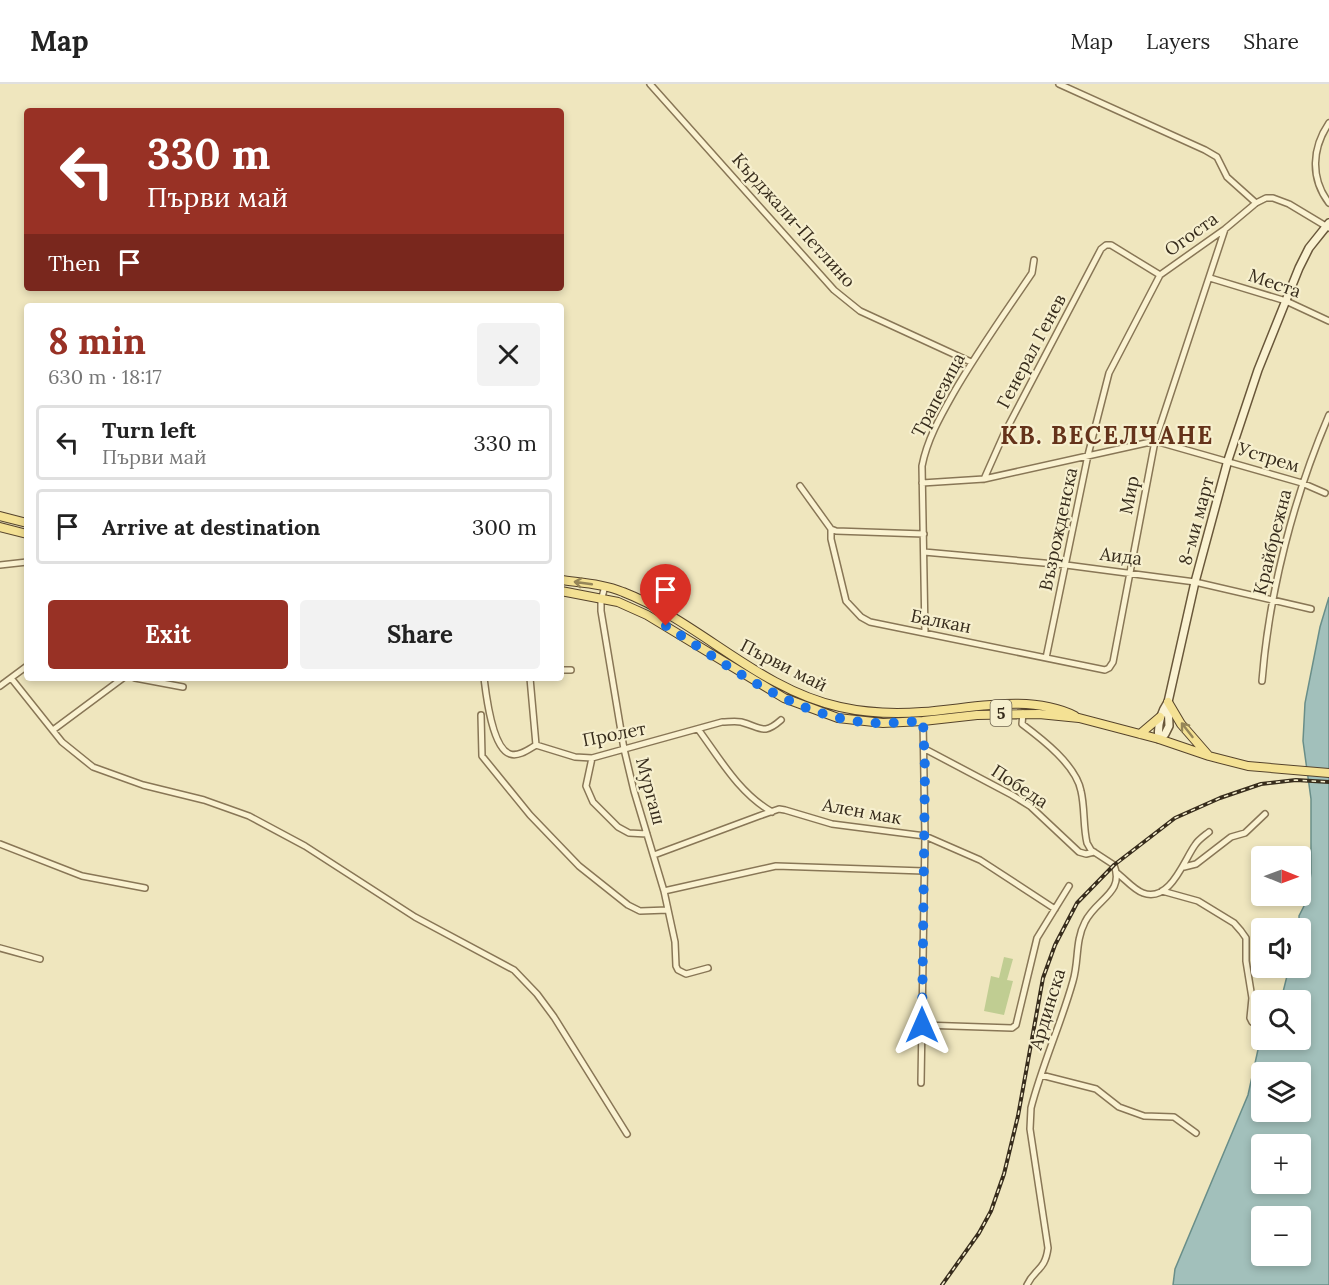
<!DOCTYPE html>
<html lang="en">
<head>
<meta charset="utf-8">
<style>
	body { margin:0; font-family:Lora,serif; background:#f2f2f2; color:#222; height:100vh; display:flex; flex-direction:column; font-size:22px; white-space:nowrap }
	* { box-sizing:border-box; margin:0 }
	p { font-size:20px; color:#767676 }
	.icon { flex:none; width:33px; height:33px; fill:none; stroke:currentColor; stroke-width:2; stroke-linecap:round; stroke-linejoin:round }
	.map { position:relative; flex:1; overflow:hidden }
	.side { position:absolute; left:24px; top:219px; width:540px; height:378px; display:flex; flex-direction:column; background:#fff; border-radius:6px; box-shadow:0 3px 9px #0003 }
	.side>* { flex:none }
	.hud { position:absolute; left:24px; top:24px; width:540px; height:183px; border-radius:6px; box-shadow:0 3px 9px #0003; background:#983125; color:#fff; overflow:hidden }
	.needle { width:39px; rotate:91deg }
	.controls { position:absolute; left:1251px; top:762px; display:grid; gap:12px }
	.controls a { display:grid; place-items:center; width:60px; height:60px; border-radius:6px; background:#fff; box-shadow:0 3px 9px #0003; font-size:30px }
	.pin { position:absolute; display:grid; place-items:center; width:51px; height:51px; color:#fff; margin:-62px -26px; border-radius:50% 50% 50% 0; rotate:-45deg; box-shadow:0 0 6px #0007 }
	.pin .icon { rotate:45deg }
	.me { position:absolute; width:66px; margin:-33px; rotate:0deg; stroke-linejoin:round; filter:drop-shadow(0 0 4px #0008) }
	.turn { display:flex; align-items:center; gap:21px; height:126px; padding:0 24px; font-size:27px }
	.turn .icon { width:78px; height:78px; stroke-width:2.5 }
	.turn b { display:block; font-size:42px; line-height:51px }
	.then { display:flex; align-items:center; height:57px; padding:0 24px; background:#0003; gap:12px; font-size:22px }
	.round { display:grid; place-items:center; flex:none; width:63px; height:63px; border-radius:6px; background:#f2f2f2 }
	.headline { display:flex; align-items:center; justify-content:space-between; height:102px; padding:0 24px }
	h1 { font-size:36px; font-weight:700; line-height:45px; color:#983125 }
	.action { display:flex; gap:12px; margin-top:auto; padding:12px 24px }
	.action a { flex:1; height:69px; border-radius:6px; background:#983125; color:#fff; font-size:24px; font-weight:700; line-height:69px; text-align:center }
	.action a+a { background:#f2f2f2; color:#222 }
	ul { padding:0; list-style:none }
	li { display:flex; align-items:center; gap:18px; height:75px; margin:0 12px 9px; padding:0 12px; border:3px solid #e0e0e0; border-radius:6px }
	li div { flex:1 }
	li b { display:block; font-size:22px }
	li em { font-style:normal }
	header { display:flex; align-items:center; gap:36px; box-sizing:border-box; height:84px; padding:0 30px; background:#fff; border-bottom:2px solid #e0e0e0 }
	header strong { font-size:28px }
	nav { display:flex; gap:33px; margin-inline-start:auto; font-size:21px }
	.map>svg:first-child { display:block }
</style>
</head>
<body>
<header>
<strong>Map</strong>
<nav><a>Map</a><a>Layers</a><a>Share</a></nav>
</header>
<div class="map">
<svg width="1329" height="1201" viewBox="0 0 1329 1201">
	<rect width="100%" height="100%" fill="#efe6be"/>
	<path fill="#c0cd92" d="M 1004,873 L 1013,875 L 1007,896 L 1013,897 L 1004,931 L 984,927 L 991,892 L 999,894 Z"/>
	<path fill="#a2c0bb" stroke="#698e89" stroke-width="1.5" fill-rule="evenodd" d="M 1329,513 L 1329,1201 L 1173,1201 L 1175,1185 L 1248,1011 L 1261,952 L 1262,956 L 1300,956 L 1300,916 L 1281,916 L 1289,884 L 1300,884 L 1299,832 L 1307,816 L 1311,789 L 1311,715 L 1303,657 L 1305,619 L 1320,543 ZM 1262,988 L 1300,988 L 1300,1028 L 1262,1028 ZM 1262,1060 L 1300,1060 L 1300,1100 L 1262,1100 ZM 1262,1132 L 1300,1132 L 1300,1172 L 1262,1172 Z"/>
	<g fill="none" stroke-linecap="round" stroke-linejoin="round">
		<g stroke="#887656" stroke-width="8">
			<path id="street" d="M 650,0 L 834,206 L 860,227 L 971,278
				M 1059,0 L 1205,66 L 1217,73 L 1227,93 L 1256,119
				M 1329,39 C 1312,64 1310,94 1329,119
				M 1210,194 L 1286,217 L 1329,237
				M 984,395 L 1004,350 L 1101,165 L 1106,161 L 1111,161 L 1160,191
				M 922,399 L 984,395 L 1155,357 L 1302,399 L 1325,409
				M 800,402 L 831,445 L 836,447 L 924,450
				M 831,445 L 831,455 L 846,517 L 861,533 L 870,538 L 1105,586 L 1109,584 L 1113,578 L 1155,357 L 1225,145
				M 924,468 L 1066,481 L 1195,498 L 1311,525
				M 0,481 L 27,478
				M 605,502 L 601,517 L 601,527 L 624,665 L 634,707 L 664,807 L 675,858 L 676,882 L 678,886 L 686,890 L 708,884
				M 925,549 L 922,382 C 927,356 940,333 953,310 C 977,268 1005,229 1032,189 L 1034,176
				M 1046,574 L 1088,371 L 1109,289 L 1160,191 L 1225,145 L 1256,119 L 1266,114 L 1273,114 L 1289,120 L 1329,144
				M 561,586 L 571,586
				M 11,594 L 62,658 L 93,683 L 143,701 L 204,716 L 249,732 L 305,762 L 415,833 L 514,886 L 537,910 L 554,933 L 627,1050
				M 135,594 L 183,603
				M 484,594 C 486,610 492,664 510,670 C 519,673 529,665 536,661
				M 530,594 L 536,661
				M 1262,597 C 1269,508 1294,412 1329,331
				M 0,602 L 27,582
				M 1023,629 L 1022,640 C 1042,655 1076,681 1081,707 C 1085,724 1083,742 1087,759 L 1091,766 L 1114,781 C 1125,809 1096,815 1085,838 C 1075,857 1079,877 1073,897 C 1061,940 1042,981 1031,1024 L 1030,1045 L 1048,1164 C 1045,1187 1035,1184 1027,1201
				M 481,631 L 482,672 L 530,731 L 579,782 L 628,821 L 640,827 L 668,826
				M 698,645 C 720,675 739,709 772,728
				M 53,646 L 123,594
				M 536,661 L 575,673 L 592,674 L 722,638 C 728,638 735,637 741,638 C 761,643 763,652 781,636
				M 925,665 L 1012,711 L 1030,722 L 1079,768 L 1086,770 L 1094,768
				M 592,674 L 586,702 L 593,718 L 618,743 L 629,749 L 647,750
				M 0,760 L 82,792 L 145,804
				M 654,771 L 759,732 L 779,725 L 785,726 L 832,740 L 925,752 L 980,776 L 1055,825
				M 1184,783 L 1196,780 L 1231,753 L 1245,749 L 1265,730
				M 1117,789 C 1125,795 1134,806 1143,809 C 1170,819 1184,776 1195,761 C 1198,756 1204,752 1209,748
				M 664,807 L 776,782 L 924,787
				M 1162,807 L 1198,817 L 1234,839 L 1241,847 L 1246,854 L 1246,877 L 1252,914 L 1250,934 L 1252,938 L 1262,945
				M 0,864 L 40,875
				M 922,941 L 1012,944 L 1016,941 L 1037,854 L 1069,802
				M 1041,991 L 1096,1005 L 1119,1023 L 1144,1032 L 1174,1033 L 1196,1049
				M 921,999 L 925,752 L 923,636"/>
		</g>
		<g stroke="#69573a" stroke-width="10">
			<path id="secondary" d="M 1159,655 L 1165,650 L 1169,642 L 1168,618 L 1195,498 L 1228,376 L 1258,286 L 1299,184 L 1309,164 L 1329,139
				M 1159,655 C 1157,641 1160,630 1168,618"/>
		</g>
		<g stroke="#55432b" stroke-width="10">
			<path id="primary" d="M 0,432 L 27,439
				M 0,443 L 27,450
				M 561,496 C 582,499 604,500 623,508 C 700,538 758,605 840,623 C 867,629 895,630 922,628 C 970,625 1029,609 1075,632
				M 561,507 L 618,518 L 647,531 L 784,614 L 838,634 L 883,639 L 923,637 L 977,631 L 1039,630 L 1079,634 L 1159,655 L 1209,672 L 1248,682 L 1329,689
				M 1168,618 L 1181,640 L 1208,671
				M 1140,650 L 1160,633"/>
		</g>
		<use href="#street" stroke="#faf2d1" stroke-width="5"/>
		<use href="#secondary" stroke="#faf2d1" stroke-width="7"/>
		<use href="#primary" stroke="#f4e194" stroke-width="8"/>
		<g stroke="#372c1c" stroke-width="4">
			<path id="rail" d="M 942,1201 L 979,1149 L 991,1127 L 1004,1090 L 1018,1032 L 1043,894 L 1055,861 L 1077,819 L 1114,781 L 1175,734 L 1220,714 L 1261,700 L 1296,696 L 1329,698"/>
		</g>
		<use href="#rail" stroke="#f6efce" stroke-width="1.5" stroke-dasharray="4.5" stroke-linecap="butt"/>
	</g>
	<defs><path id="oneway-shaft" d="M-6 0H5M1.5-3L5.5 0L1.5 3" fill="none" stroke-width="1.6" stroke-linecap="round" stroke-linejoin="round" transform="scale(1.5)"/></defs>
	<g stroke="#968658">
		<use href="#oneway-shaft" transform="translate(583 499) rotate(-172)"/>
		<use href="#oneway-shaft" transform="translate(1187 646) rotate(-128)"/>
	</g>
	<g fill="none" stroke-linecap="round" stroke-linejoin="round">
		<path stroke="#1a73e8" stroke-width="10" stroke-dasharray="0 18" d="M 666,542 C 725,579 784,626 854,637 C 877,641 901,638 923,637 L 925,685 L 922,941"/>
	</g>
	<g text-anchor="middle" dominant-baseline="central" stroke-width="4.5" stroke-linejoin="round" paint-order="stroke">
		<rect fill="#f6efce" stroke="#706651" stroke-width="1.5" x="990.5" y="616" width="21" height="26" rx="4.5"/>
		<g font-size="16" font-weight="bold" fill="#372c1c">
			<text x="1001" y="629">5</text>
		</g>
		<g font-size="18" fill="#372c1c" stroke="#f6efce">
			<text transform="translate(794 136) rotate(48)">Кърджали-Петлино</text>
			<text transform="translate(1191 150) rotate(-36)">Огоста</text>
			<text transform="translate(1275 199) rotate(19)">Места</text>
			<text transform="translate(1031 267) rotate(-62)">Генерал Генев</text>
			<text transform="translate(938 311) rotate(-62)">Трапезица</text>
			<text transform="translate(1269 373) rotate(17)">Устрем</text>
			<text transform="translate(1129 411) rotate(-79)">Мир</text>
			<text transform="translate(1196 437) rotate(-75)">8-ми март</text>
			<text transform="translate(1058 445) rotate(-78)">Възрожденска</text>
			<text transform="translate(1272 458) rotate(-76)">Крайбрежна</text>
			<text transform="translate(1121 472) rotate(7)">Аида</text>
			<text transform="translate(941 537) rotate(11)">Балкан</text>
			<text transform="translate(784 581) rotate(27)">Първи май</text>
			<text transform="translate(614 650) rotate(-11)">Пролет</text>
			<text transform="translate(1020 702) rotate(33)">Победа</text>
			<text transform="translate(651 707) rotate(75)">Мургаш</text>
			<text transform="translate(862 727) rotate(10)">Ален мак</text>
			<text transform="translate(1047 925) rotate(-73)">Ардинска</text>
		</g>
		<g font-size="24" font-weight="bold" letter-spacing="1.5" fill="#64321a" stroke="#f6efce">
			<text x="1107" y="351">КВ. ВЕСЕЛЧАНЕ</text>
		</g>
	</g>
</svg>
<div class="controls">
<a><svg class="needle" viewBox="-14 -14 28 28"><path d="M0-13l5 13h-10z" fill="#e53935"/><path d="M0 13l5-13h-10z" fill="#767676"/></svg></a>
<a><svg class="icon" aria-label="sound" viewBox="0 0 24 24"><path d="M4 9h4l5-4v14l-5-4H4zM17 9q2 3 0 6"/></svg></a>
<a><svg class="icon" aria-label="search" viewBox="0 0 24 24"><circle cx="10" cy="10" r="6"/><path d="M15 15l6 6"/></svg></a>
<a><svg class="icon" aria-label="layers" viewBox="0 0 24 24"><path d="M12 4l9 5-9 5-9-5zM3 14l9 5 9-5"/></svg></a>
<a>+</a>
<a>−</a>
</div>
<div class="pin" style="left:666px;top:542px;background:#d93025"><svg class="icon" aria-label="arrive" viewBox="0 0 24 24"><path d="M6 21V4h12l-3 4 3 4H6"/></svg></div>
<svg class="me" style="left:922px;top:941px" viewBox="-20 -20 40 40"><path d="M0-17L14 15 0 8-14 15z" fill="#1a73e8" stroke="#fff" stroke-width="4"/></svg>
<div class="hud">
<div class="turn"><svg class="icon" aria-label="left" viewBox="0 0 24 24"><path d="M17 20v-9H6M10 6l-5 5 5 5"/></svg><div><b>330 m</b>Първи май</div></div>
<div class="then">Then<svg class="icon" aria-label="arrive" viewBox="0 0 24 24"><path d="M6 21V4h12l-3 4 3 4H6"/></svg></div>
</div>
<section class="side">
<div class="headline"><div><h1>8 min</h1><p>630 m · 18:17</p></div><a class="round"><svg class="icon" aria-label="close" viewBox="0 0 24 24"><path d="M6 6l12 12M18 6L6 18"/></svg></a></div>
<ul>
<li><svg class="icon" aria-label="left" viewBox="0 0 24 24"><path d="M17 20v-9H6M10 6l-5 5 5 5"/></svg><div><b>Turn left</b><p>Първи май</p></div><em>330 m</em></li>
<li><svg class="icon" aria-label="arrive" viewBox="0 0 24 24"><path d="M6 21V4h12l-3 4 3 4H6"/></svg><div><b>Arrive at destination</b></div><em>300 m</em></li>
</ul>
<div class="action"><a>Exit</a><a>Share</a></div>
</section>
</div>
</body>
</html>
